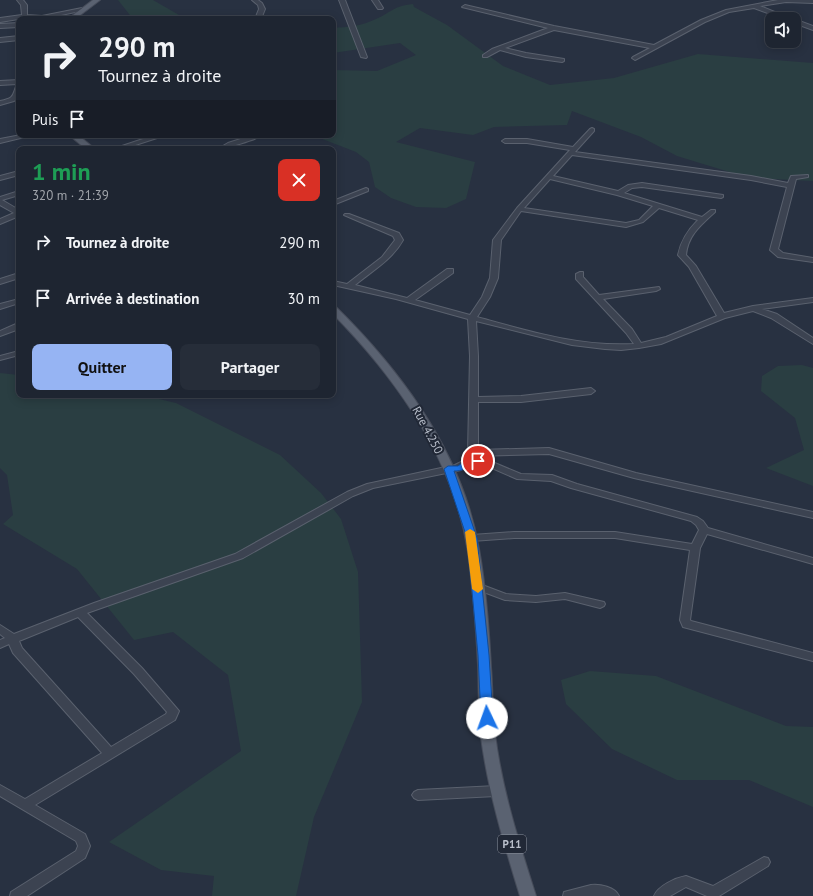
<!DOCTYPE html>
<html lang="fr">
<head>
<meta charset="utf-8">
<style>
	body { margin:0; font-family:"PT Sans",sans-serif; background:#262d39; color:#f1f3f6; height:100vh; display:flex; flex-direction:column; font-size:15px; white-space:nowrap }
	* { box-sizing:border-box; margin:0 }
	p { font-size:13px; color:#a1a5ab }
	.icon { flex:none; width:22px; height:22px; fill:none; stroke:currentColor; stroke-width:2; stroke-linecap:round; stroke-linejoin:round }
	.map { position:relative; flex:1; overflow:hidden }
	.side { position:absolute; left:16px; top:146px; width:320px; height:252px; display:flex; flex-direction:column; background:#1e2531; border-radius:8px; box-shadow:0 2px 10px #0003,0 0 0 1px #3c424d }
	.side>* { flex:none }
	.top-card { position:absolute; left:16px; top:16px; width:320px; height:122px; border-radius:8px; box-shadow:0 2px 10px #0003,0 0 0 1px #3c424d; background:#1e2531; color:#f1f3f6; overflow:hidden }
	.buttons { position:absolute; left:765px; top:12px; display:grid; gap:8px }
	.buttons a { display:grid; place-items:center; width:36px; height:36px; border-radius:8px; background:#1e2531; box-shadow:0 2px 10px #0003,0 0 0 1px #3c424d; font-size:20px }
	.pin { position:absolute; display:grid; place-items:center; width:34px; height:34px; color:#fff; margin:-17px; border:2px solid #fff; border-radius:50%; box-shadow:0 1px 4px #0007 }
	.me { position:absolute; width:44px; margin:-22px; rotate:357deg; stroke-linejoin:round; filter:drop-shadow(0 0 3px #0008) }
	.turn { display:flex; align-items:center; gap:14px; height:84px; padding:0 16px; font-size:18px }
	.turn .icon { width:52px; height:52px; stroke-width:2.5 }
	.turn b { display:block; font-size:28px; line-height:34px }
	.then { display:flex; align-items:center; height:38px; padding:0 16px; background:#0003; gap:8px; font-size:15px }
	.round { display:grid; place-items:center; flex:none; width:42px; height:42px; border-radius:8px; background:#262d39 }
	.head { display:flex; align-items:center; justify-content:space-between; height:68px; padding:0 16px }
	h1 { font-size:24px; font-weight:700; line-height:30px; color:#1e9e55 }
	.primary-button { display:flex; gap:8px; margin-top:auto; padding:8px 16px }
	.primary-button a { flex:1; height:46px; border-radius:8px; background:#96b4f3; color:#111; font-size:16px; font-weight:700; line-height:46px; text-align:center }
	.primary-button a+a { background:#262d39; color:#f1f3f6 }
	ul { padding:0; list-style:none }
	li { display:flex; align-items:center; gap:12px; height:56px; padding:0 16px }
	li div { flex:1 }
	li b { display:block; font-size:15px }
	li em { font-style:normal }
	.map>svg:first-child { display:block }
</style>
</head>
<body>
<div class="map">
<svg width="813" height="896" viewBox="0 0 813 896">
	<rect width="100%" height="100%" fill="#283141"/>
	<path fill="#2a3e42" d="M 118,0 L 153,0 L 186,19 L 133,19 Z
		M 413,4 L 414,7 L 447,25 L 503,66 L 550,85 L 614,78 L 698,54 L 813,63 L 813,181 L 749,178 L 677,156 L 641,137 L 572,111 L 567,125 L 494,127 L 473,135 L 420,128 L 396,142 L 475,162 L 466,199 L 446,208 L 416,207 L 391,198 L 375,187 L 369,162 L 356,152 L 312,135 L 333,135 L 333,70 L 377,71 L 416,55 L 400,43 L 333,53 L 333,28 C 348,27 362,26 376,19 C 392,12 393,6 413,4 Z
		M 802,365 L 813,368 L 813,486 L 766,468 L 804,450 L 795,418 L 761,391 L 762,376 L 778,366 Z
		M 0,373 L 19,375 L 19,395 L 142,395 L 176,403 L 280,455 L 321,493 L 341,519 L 358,572 L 362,702 L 314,817 L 296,896 L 212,896 L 214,876 L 161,870 L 109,842 L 241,751 L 228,675 L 173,632 L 134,640 L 77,569 L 3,524 L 13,515 L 7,475 L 0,468 Z
		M 590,671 L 656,676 L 786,726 L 813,727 L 813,807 L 749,780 L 677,780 L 612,749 L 566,704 L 561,680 Z"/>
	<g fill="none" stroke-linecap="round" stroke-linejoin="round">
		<g stroke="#5a616e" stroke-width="2">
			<path id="minor" d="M 17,0 L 23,0 L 27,5 L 27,15 L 42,16 L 82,8 L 85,10 L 42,19 L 25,18 L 0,22 L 0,18 L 22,15 L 21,5 Z
				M 252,0 L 258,0 L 262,3 L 265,9 L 261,19 L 255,19 L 259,9 L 258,5 Z
				M 339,0 L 345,0 L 367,57 L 366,58 L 361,57 Z
				M 372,0 L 378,0 L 383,8 L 382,9 L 378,9 Z
				M 778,0 L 813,0 L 813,3 L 786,2 L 760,6 L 792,19 L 784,19 L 754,8 L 729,12 L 705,22 L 635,60 L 632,58 L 633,57 L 650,48 L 554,30 L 505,48 L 526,53 L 564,59 L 564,61 L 562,62 L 526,57 L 500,50 L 487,57 L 483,57 L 483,55 L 492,49 L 548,28 L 462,7 L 465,5 L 554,26 L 654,45 L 701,20 L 726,10 Z
				M 794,19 L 813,26 L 813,30 L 794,23 Z
				M 19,23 L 19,27 L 0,28 L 0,24 Z
				M 19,36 L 19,40 L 0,42 L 0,38 Z
				M 19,80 L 18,98 L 14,101 L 0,105 L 0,101 C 15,98 12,96 17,84 L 0,85 L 0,81 Z
				M 592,128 L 594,129 L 594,131 L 575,152 L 751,176 L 788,183 L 791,176 L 808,175 L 808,177 L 796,179 L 778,249 L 783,253 L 813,258 L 813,262 L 778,257 L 770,250 L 787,187 L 751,180 L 572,155 L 553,176 L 618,191 L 628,185 L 642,183 L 723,195 L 723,197 L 721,198 L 642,187 L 632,188 L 624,193 L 702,217 L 711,210 L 715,210 L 715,212 C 701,225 688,235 686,255 L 696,266 L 724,313 L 753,306 L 813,298 L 813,302 L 762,309 L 777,314 L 813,338 L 813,344 L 771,318 L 753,311 L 725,318 L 661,344 L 639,348 L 621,350 L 605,349 L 572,345 L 476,321 L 478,356 L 478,397 L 521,396 L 591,388 L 595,391 L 591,394 L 521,402 L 478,402 L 478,450 L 549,448 L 636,473 L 813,512 L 813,518 L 634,478 L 549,454 L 476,456 L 475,458 L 490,461 L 521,474 L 552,475 L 577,484 L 697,517 L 703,521 L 708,528 L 813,558 L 813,564 L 707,534 L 700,548 L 690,620 L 691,621 L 813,653 L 813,661 L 683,627 L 680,620 L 690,550 L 615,538 L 514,538 L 472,541 L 467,538 L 472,535 L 514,532 L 615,532 L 692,544 L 699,530 L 696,525 L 691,521 L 571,488 L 551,481 L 517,479 L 485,465 L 471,463 L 461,470 L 373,488 L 353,496 L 243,558 L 87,613 L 142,668 L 179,711 L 175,720 L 35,805 L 85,834 L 90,846 L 85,858 L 27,896 L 10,896 L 11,892 L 76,851 L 78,846 L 76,841 L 0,796 L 0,785 L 25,799 L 102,753 L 13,653 L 9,644 L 0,648 L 0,640 L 5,638 L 0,634 L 0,625 L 14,634 L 94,603 L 235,554 L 347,492 L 367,484 L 455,465 L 463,461 L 468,453 L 470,356 L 468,319 L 396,299 L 333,285 L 333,281 L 347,284 L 382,257 L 395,240 L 393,236 L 344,215 L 345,214 L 349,214 L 399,233 L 403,240 C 392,260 372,271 355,285 L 407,298 L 447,269 L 453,269 L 453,273 L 415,300 L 470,315 L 482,297 L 490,278 L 493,240 L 517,208 L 570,150 L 527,143 L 505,143 L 502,141 L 505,139 L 527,139 L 573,147 L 590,129 ZM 550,179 L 617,195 L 653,206 L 639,220 L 626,223 L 524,208 ZM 659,208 L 698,220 C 688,230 681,240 678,255 L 689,267 L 717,316 L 666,337 L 641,343 L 632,329 L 603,299 L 656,291 L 660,289 L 659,287 L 599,295 L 583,277 L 583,272 L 580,272 L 576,274 L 576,279 L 626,333 L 634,344 C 580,347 528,331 477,317 L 490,297 L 498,278 L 501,240 L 521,211 L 626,227 L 643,222 ZM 78,617 L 134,674 L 167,712 L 166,714 L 111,747 L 22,648 L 19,641 Z
				M 21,135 L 33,135 L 0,143 L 0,139 Z
				M 155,135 L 158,137 L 157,138 L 123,149 L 113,149 Z
				M 253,135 L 263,135 C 257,139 225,149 218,149 L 228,143 Z
				M 19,171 L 19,175 L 0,180 L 0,176 Z
				M 366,188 L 368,189 L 368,191 L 333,205 L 333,201 Z
				M 19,191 L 19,195 L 2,200 L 19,210 L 19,216 L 0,224 L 0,219 L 14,213 L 0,205 L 0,197 Z
				M 19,273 L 19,278 L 0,284 L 0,279 Z
				M 19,299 L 19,303 L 0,309 L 0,304 Z
				M 16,324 L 19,324 L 19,329 L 0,336 L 0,331 Z
				M 19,351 L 19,355 L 0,360 L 0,356 Z
				M 477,583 L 506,594 L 536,596 L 565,593 L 604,602 L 605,604 L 604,606 L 600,608 L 565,599 L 536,602 L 505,600 L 473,588 L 472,586 L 473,584 Z
				M 496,786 L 500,788 L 502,791 L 500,794 L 496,796 L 418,800 L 414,798 L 412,795 L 414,792 L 418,790 Z
				M 764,857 L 768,858 L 770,862 L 768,866 L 719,896 L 707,896 L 686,887 L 670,896 L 654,896 C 658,886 675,878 686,876 L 713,886 Z
				M 591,885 C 600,884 615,887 619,896 L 563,896 L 564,892 Z"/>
		</g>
		<g stroke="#464c5a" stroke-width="2">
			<path id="major" d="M 93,0 L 100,0 L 75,19 L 68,19 Z
				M 69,135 L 78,135 L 95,149 L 86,149 Z
				M 333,306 L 336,307 C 403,373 463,455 479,549 C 486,588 489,628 491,667 C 493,690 492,712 495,734 C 502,790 519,843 536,896 L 520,896 C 504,844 488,791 481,737 C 478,713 479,689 478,665 C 476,627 473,589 468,552 C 454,460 397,379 333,314 Z"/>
		</g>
		<use href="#minor" fill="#3c4351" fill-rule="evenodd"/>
		<use href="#major" fill="#5a6271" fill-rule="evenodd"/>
	</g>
	<path fill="#1a73e8" stroke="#114b97" d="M 470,457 L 481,459 L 483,461 L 478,464 L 472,463 C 468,469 462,471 454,471 L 477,538 L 489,655 L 493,718 L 491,721 L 483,721 L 481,718 L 478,655 L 467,538 L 444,469 L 448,466 L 458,466 Z"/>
	<path fill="#f59e0b" d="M 470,529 L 475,532 L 483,589 L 478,593 L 472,589 L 465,532 Z"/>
	<g text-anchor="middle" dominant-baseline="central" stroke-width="4" stroke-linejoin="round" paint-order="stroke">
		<rect fill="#212836" stroke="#8b929e" stroke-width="1" x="498" y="835" width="28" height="18" rx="3"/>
		<g font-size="11" font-weight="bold" fill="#b9bfcb">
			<text x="512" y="844">P11</text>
		</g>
		<g font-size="12" fill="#b9bfcb" stroke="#212836">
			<text transform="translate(428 430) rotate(62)">Rue 4.250</text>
		</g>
	</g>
</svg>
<div class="buttons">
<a><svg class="icon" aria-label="sound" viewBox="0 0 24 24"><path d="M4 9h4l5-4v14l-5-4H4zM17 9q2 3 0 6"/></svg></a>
</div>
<div class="pin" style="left:478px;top:461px;background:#d93025"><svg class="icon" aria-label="arrive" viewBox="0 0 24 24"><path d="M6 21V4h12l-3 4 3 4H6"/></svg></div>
<svg class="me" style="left:487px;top:718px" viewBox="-20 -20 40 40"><circle r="19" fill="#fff"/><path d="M0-13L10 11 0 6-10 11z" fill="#1a73e8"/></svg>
<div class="top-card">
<div class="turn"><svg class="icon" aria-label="right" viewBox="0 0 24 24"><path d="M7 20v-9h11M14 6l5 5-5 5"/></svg><div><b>290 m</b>Tournez à droite</div></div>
<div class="then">Puis<svg class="icon" aria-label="arrive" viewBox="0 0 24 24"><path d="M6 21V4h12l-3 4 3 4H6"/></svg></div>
</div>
<section class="side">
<div class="head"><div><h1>1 min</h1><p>320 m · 21:39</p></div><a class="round" style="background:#d93025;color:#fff"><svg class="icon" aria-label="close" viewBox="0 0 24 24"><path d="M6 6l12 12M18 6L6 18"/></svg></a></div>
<ul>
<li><svg class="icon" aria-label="right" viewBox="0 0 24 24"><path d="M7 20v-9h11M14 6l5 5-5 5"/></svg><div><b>Tournez à droite</b></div><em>290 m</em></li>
<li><svg class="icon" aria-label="arrive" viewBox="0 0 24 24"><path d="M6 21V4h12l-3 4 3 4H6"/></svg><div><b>Arrivée à destination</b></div><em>30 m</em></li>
</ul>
<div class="primary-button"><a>Quitter</a><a>Partager</a></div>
</section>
</div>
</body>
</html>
